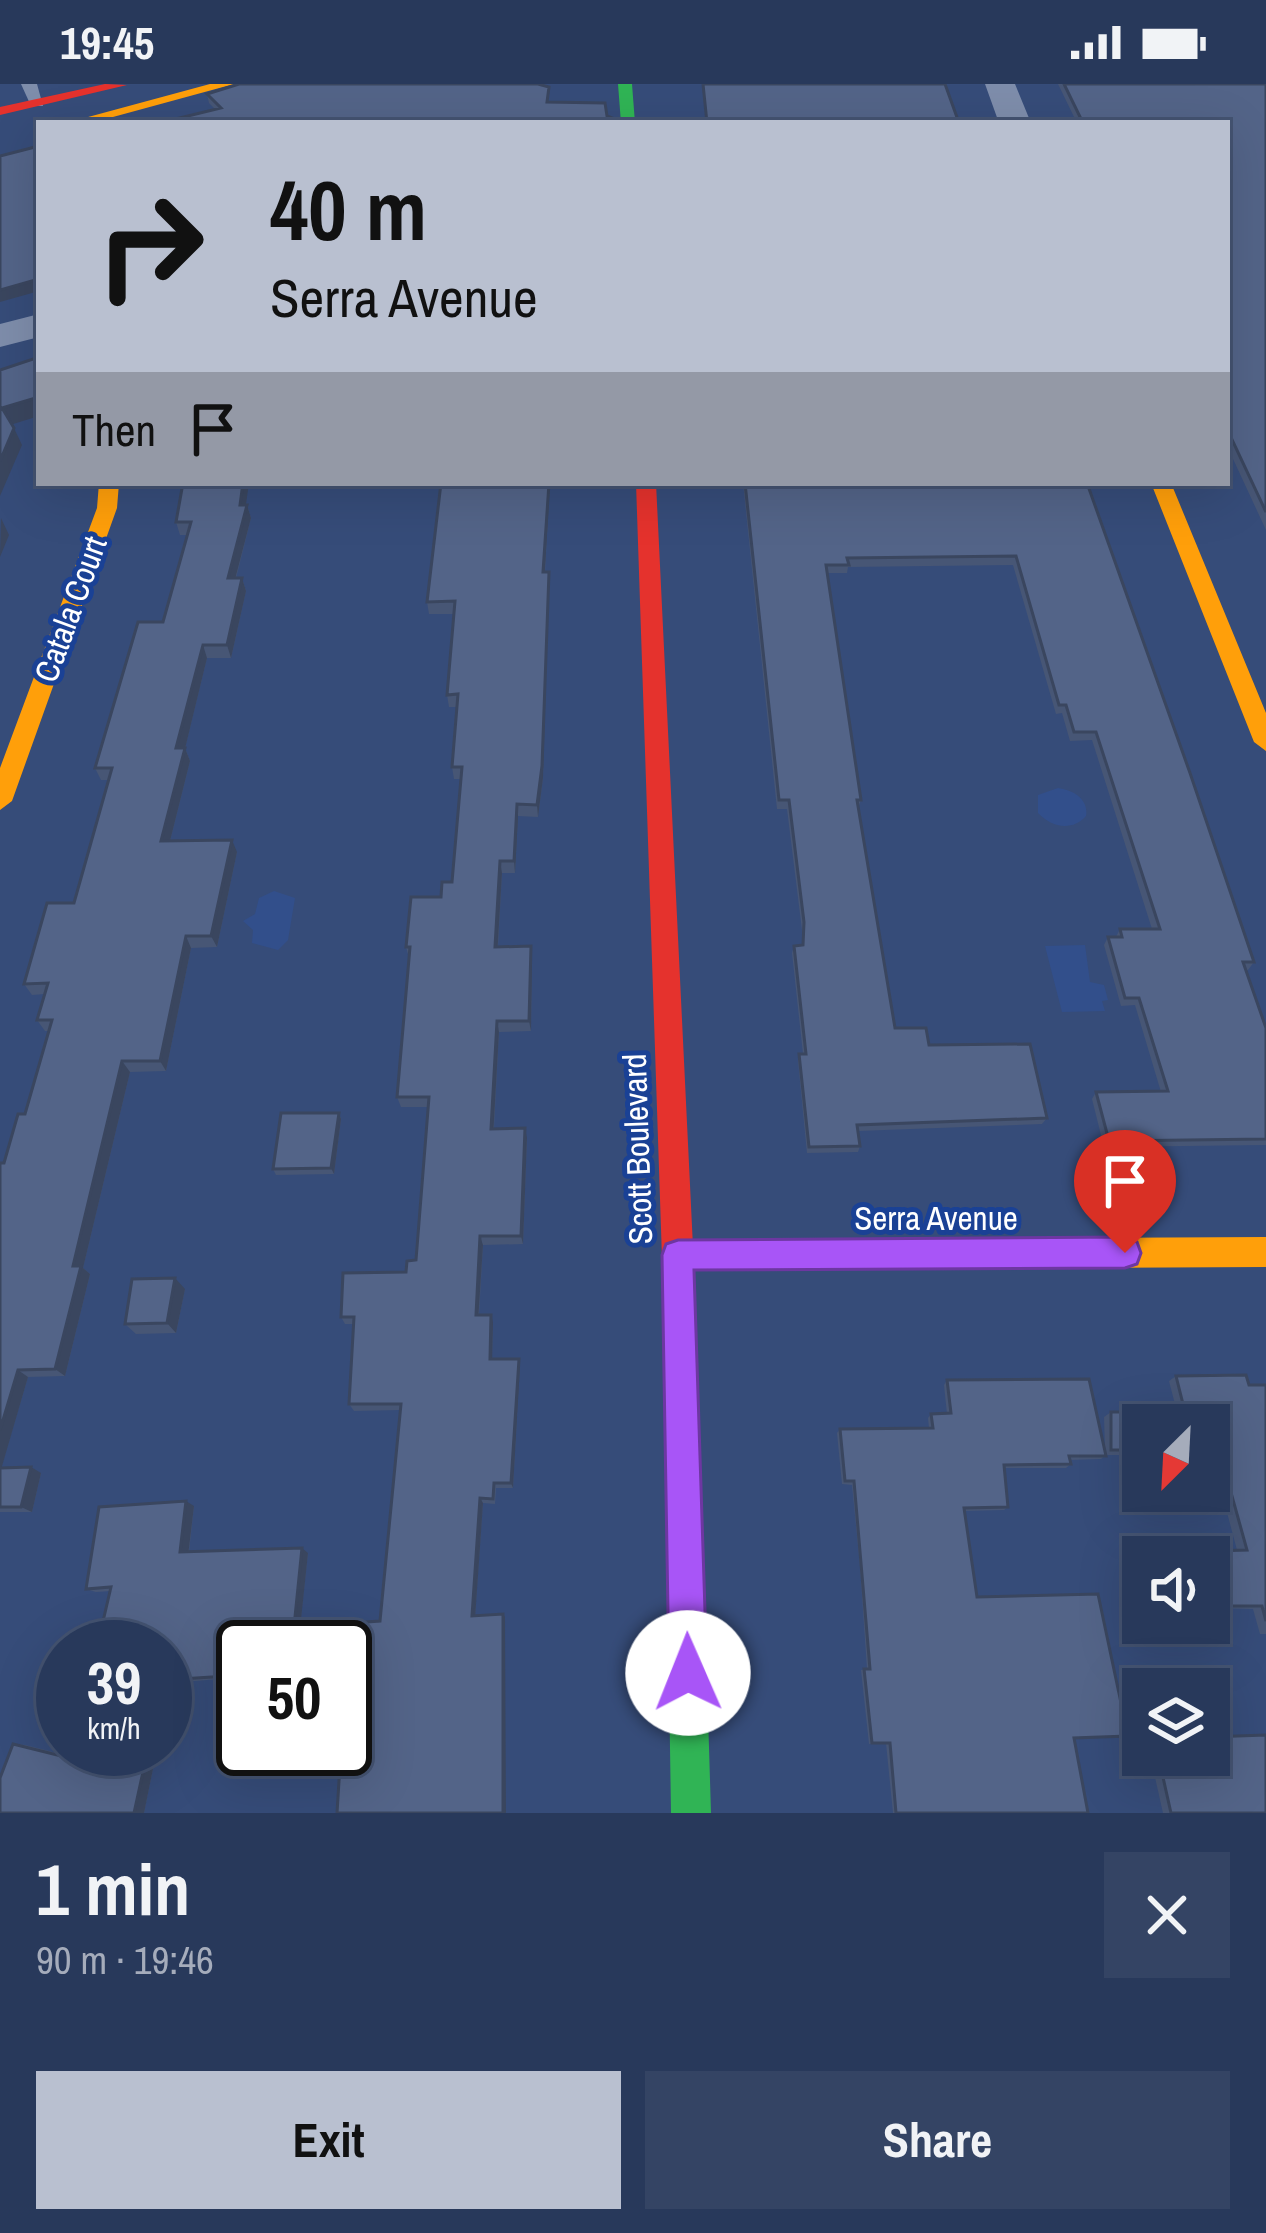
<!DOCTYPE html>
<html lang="en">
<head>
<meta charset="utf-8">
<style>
	body { margin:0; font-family:"Archivo Narrow",sans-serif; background:#344464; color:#f1f3f6; height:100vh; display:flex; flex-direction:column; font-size:45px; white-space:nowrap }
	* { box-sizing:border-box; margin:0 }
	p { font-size:39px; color:#a5acbb }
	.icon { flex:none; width:66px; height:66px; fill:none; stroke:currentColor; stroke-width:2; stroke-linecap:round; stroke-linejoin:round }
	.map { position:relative; height:1729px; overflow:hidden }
	.side { display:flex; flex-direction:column; background:#28395b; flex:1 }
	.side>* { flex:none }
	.top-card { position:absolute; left:36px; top:36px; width:1194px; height:366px; border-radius:0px; box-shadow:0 12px 48px #0002,0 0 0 3px #445371; background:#b9c0d0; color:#111; overflow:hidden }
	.needle { width:78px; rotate:204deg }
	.fabs { position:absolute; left:1122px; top:1320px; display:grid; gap:24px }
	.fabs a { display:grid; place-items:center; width:108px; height:108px; border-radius:0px; background:#28395b; box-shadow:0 12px 48px #0002,0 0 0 3px #445371; font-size:60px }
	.speed { position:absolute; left:36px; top:1536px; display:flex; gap:24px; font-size:60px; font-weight:700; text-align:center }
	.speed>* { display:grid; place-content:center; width:156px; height:156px; border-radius:50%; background:#28395b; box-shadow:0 12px 48px #0002,0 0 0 3px #445371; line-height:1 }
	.speed small { font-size:30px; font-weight:400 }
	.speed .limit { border:6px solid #111; border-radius:18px; background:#fff; color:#111 }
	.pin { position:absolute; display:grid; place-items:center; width:102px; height:102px; color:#fff; margin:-123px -51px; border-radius:50% 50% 50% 0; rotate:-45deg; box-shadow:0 0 12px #0007 }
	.pin .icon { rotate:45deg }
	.me { position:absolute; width:132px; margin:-66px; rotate:359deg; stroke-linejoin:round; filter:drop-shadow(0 0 9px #0008) }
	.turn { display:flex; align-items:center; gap:42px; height:252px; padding:0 36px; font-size:54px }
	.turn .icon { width:156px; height:156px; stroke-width:2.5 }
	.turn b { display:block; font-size:84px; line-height:102px }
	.then { display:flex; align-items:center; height:114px; padding:0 36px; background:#0003; gap:24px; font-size:45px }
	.round { display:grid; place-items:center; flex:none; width:126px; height:126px; border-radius:0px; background:#344464 }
	.overview { display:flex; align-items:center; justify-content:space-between; height:204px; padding:0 36px }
	h1 { font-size:72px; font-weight:800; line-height:90px }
	.cta { display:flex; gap:24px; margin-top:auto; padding:24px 36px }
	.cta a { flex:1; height:138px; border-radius:0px; background:#b9c0d0; color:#111; font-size:48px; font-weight:800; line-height:138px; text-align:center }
	.cta a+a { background:#344464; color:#f1f3f6 }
	.status { display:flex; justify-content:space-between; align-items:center; height:84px; padding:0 60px; background:#28395b; direction:ltr }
	.status svg { height:33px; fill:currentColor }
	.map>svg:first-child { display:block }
</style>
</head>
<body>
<div class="status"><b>19:45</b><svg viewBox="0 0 49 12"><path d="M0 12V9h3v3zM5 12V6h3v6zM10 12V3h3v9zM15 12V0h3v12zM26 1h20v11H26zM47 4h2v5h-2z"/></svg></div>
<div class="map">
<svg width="1266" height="1729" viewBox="0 0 1266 1729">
	<rect width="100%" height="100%" fill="#364c79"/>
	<path fill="#324f8b" d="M 1058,704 C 1073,706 1089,715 1086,732 C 1072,748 1051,743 1038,729 L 1038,711 Z
		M 274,807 L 295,814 L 288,856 L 278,866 L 252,859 L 253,846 L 243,837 L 255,830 L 259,814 Z
		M 1085,861 L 1090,898 L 1104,901 L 1108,916 L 1102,917 L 1105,927 L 1062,928 L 1045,862 Z"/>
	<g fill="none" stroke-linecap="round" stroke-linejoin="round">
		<path fill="#7e8dab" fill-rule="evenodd" d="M 21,0 L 37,0 L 43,22 L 31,22 Z"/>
		<path fill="#7e8dab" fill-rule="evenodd" d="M 985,0 L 1015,0 L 1031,39 L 999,39 Z
			M 39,230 L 39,253 L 0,263 L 0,240 Z"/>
		<path fill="#30b455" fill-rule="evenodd" d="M 618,0 L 632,0 L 635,39 L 621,39 Z
			M 679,1188 L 690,1193 L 695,1204 L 711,1729 L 671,1729 L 663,1204 L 668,1193 Z"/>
		<path fill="#ff9f0a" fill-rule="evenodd" d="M 210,0 L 234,0 L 91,39 L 66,39 Z
			M 99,399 L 119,399 L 117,424 L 12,717 L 0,726 L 0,684 L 97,424 Z
			M 1151,399 L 1171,399 L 1266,629 L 1266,667 L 1254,658 Z
			M 1266,1153 L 1266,1183 L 678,1186 L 667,1182 L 662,1171 L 667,1160 L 678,1156 Z"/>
		<path fill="#e5322d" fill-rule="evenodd" d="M 105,0 L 127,1 L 0,31 L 0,23 Z
			M 636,399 L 656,399 L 695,1204 L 690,1215 L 679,1220 L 668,1215 L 663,1204 Z"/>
	</g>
	<path fill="#475675" d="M 1058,0 L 1266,0 L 1266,446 L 1227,362 L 1227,39 L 1077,39 Z
		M 207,10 L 549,18 L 607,32 L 215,25 L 209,19 Z
		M 441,399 L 550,399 L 545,488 L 549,488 L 549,500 L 543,694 L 538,733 L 518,732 L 515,789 L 502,789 L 498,863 L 531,862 L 532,873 L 531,947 L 499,948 L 494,1044 L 527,1054 L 523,1160 L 483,1161 L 479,1231 L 493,1238 L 492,1275 L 520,1281 L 513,1404 L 496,1404 L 495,1420 L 483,1419 L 475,1532 L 505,1533 L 341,1665 L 345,1563 L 243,1563 L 243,1593 L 171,1599 L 165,1627 L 110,1507 L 96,1508 L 86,1505 L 194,1422 L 189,1468 L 308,1469 L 300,1542 L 380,1537 L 401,1326 L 354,1327 L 349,1320 L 354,1240 L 345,1240 L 341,1233 L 406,1188 L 416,1176 L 429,1023 L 401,1023 L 397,1013 L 409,874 L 406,863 L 452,798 L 461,695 L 454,695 L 452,683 L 457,623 L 449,623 L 447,611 L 454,530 L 429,530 L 427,518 Z
		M 743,399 L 1087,399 L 1254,878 L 1248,886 L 1246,886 L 1266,944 L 1266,1061 L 1104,1063 L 1092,1015 L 1096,1008 L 1161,1008 L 1135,921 L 1121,922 L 1104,861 L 1108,853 L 1116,853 L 1120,845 L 1152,845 L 1092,656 L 1070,657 L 1062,629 L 1056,630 L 1013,481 L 848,483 L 847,489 L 828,489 L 861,716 L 858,724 L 895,944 L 929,961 L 1047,1034 L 1042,1040 L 858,1047 L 860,1062 L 858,1068 L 807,1069 L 798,977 L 799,970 L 803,970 L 792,869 L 794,862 L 802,861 L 802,846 L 787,725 L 777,725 Z
		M 247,421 L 251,434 L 236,494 L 242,494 L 246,507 L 231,574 L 207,574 L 185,664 L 190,677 L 170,757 L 237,768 L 217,863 L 191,864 L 166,987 L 130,988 L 83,1184 L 90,1190 L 65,1292 L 28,1293 L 1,1384 L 41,1389 L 32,1428 L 0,1428 L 0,1079 L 4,1079 L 25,1030 L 49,947 L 45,947 L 37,936 L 45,910 L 32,911 L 24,900 L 74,819 L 109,696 L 101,696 L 95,684 L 163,538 L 187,451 L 180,451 L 176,438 Z
		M 339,1029 L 341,1035 L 334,1090 L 276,1091 L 273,1085 Z
		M 185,1205 L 176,1249 L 136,1250 L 125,1240 Z
		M 1176,1292 L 1249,1301 L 1266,1301 L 1266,1550 L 1260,1550 L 1253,1525 L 1209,1524 L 1209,1473 L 1143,1473 L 1142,1524 L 1130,1473 L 1137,1469 L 1237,1466 L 1217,1391 L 1209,1391 L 1209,1341 L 1143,1341 L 1143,1371 L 1106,1371 L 1101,1375 L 1070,1376 L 1071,1380 L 1066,1384 L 1004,1384 L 1008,1423 L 1004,1426 L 964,1427 L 977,1513 L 1074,1654 L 1088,1729 L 893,1729 L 886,1659 L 869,1660 L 861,1586 L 867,1585 L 860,1482 L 852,1401 L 842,1400 L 837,1349 L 840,1345 L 929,1344 L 928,1334 L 931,1330 L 947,1330 L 944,1301 L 947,1296 L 1105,1365 L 1104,1333 L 1111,1328 L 1177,1328 L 1169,1297 Z
		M 13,1660 L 25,1661 L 65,1671 L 157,1665 L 144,1729 L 0,1729 Z
		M 1150,1671 L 1209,1671 L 1266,1729 L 1163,1729 Z"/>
	<path fill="#3a465f" d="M 39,195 L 39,207 L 0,218 L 0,206 Z
		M 39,313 L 39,332 L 10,341 L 2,324 Z
		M 14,344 L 22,361 L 0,412 L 0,377 Z
		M 243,399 L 249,399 L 245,427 L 247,421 L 251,434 L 232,507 L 228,494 Z
		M 549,399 L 550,399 L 544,500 L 543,488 Z
		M 1,434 L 9,451 L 0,473 Z
		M 549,488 L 543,694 L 538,733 L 537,721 Z
		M 242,494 L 246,507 L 231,574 L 227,561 Z
		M 203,561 L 207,574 L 182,677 L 176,664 Z
		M 185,664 L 190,677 L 167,769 L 161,757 Z
		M 517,720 L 518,732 L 515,789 L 514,777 Z
		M 232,756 L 237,768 L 217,863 L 211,852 Z
		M 500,777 L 502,789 L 497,874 L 495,863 Z
		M 186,852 L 191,864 L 166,987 L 160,977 Z
		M 531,862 L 532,873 L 531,947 L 529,937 Z
		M 497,937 L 499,948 L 493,1054 L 491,1045 Z
		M 122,977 L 130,988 L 83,1184 L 90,1190 L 65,1292 L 55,1285 L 73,1182 Z
		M 339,1029 L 341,1035 L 334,1090 L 331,1084 Z
		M 525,1044 L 527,1054 L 523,1160 L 521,1152 Z
		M 480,1152 L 483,1161 L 478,1238 L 476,1231 Z
		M 175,1194 L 185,1205 L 176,1249 L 167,1239 Z
		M 491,1231 L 493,1238 L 492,1281 L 490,1275 Z
		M 519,1275 L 520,1281 L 513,1404 L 511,1399 Z
		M 18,1286 L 28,1293 L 0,1389 L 0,1346 Z
		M 31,1383 L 41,1389 L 32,1428 L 21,1423 Z
		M 480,1414 L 483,1419 L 475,1535 L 472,1532 Z
		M 186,1417 L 194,1422 L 188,1472 L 180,1468 Z
		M 302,1464 L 308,1469 L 300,1545 L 294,1543 Z
		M 503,1530 L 505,1533 L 506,1729 L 503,1729 Z
		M 165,1597 L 171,1599 L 165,1627 Z
		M 148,1665 L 157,1665 L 144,1729 L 134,1729 Z"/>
	<path fill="#536488" stroke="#3a465f" stroke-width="3" d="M 239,0 L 538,0 L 549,3 L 547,18 L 605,19 L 607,32 L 612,34 L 592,39 L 159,39 L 221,24 L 207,10 Z
		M 703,0 L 945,0 L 959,39 L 707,39 Z
		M 1064,0 L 1266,0 L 1266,428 L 1227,345 L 1227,39 L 1083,39 Z
		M 39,62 L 39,195 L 0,206 L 0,72 Z
		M 39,273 L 39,313 L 2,324 L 14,344 L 0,377 L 0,286 Z
		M 183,399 L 243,399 L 240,421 L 247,421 L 228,494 L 242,494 L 227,561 L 203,561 L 176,664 L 185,664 L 161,757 L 232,756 L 211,852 L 186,852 L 160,977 L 122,977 L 73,1182 L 81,1182 L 55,1285 L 18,1286 L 0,1346 L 0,1079 L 4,1079 L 18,1030 L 25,1030 L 52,936 L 37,936 L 48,899 L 24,900 L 47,819 L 74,819 L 112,684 L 95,684 L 138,538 L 163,538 L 191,438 L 176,438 Z
		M 441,399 L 549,399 L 543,488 L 549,488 L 542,682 L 537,721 L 517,720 L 514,777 L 500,777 L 495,863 L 531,862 L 529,937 L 497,937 L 491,1045 L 525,1044 L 521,1152 L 480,1152 L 476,1231 L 491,1231 L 490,1275 L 519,1275 L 511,1399 L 494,1399 L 493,1415 L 480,1414 L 472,1532 L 503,1530 L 503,1729 L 337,1729 L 341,1665 L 345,1665 L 345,1563 L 243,1563 L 243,1591 L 165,1596 L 165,1563 L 97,1563 L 111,1503 L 86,1505 L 99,1423 L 186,1417 L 180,1468 L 302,1464 L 294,1543 L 380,1537 L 401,1320 L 349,1320 L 354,1233 L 341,1233 L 343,1189 L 406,1188 L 407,1177 L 416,1176 L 429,1013 L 397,1013 L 410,863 L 406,863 L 411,813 L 441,813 L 442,798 L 452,798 L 462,683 L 452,683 L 458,610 L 447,611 L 455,517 L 427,518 Z
		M 745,399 L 1087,399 L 1190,689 L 1254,878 L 1243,878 L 1266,944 L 1266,1055 L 1109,1057 L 1096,1008 L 1168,1007 L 1139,914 L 1125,914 L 1108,853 L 1122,853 L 1120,845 L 1160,845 L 1096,648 L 1074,648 L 1066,621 L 1059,621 L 1016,472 L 847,474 L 849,481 L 826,481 L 861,716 L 857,716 L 895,944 L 926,944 L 929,961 L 1030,960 L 1047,1034 L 857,1041 L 860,1062 L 809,1063 L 799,970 L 806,970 L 794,862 L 803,861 L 804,838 L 789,716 L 779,716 Z
		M 281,1029 L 339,1029 L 331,1084 L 273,1085 Z
		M 175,1194 L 167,1239 L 125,1240 L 132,1195 Z
		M 1246,1291 L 1249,1301 L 1266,1301 L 1266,1537 L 1262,1522 L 1209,1522 L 1209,1473 L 1143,1473 L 1143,1494 L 1137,1469 L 1247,1466 L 1225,1387 L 1209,1387 L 1209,1341 L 1143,1341 L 1143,1366 L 1111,1366 L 1111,1328 L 1185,1328 L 1176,1292 Z
		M 1089,1295 L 1106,1372 L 1069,1372 L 1071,1380 L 1004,1381 L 1008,1423 L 964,1424 L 977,1513 L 1098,1510 L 1128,1652 L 1074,1654 L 1088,1729 L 896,1729 L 890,1659 L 872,1659 L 864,1585 L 870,1585 L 854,1397 L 845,1397 L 840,1345 L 933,1344 L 931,1330 L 951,1329 L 947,1296 Z
		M 31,1383 L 21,1423 L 0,1423 L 0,1384 Z
		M 1266,1651 L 1266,1729 L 1171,1729 L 1158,1671 L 1209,1671 L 1209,1653 Z
		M 13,1660 L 65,1673 L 67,1665 L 148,1665 L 134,1729 L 0,1729 L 0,1694 Z"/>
	<path fill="#a855f7" stroke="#6d37a1" stroke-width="3" d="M 1125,1153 L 1137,1158 L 1141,1169 L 1137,1180 L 1125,1184 L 694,1186 L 707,1589 L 702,1603 L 688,1608 L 675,1603 L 669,1589 L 662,1171 L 666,1160 L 678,1156 Z"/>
	<g text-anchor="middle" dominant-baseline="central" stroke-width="10" stroke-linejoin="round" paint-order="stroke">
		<g font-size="33" fill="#fff" stroke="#1a4195">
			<text transform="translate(70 525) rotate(-70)">Catala Court</text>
			<text transform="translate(637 1065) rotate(-92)">Scott Boulevard</text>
			<text x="936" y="1134">Serra Avenue</text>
		</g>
	</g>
</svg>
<div class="fabs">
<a><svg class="needle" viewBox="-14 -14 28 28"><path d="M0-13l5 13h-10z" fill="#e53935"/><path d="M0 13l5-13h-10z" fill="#a5acbb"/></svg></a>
<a><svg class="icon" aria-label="sound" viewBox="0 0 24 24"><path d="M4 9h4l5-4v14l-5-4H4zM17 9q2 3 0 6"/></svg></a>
<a><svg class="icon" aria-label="layers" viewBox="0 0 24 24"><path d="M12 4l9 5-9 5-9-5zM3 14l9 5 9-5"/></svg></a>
</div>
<div class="speed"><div>39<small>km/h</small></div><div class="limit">50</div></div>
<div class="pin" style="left:1125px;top:1169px;background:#d93025"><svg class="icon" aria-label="arrive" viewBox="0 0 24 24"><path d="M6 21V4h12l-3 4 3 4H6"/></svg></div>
<svg class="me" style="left:688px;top:1589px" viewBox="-20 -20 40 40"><circle r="19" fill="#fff"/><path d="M0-13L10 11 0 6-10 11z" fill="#a855f7"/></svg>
<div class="top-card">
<div class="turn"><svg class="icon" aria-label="right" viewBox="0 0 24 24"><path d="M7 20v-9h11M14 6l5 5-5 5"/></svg><div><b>40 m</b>Serra Avenue</div></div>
<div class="then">Then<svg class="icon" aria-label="arrive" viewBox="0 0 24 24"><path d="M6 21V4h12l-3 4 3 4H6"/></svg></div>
</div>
</div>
<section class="side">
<div class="overview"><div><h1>1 min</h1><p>90 m · 19:46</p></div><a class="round"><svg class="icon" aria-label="close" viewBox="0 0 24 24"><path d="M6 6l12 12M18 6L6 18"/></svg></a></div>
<div class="cta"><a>Exit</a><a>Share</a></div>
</section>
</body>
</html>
